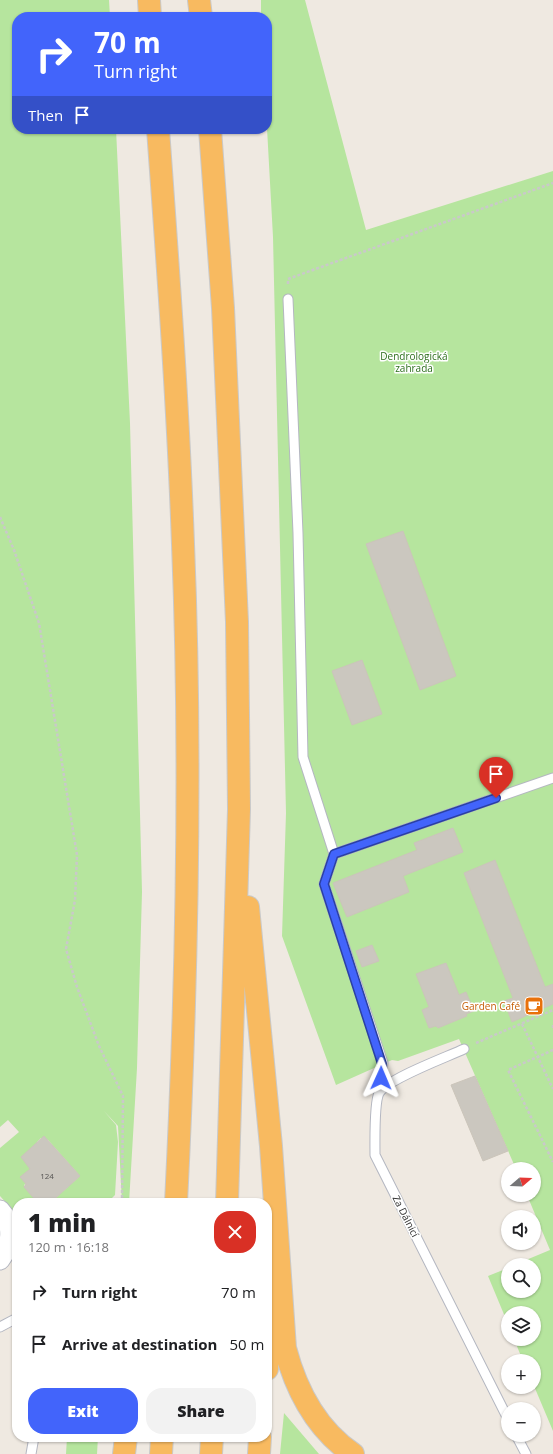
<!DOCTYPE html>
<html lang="en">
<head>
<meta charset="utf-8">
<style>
	body { margin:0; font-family:"Open Sans",sans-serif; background:#f2f2f2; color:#202124; height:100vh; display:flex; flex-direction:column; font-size:15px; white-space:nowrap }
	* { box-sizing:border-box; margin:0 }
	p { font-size:13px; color:#757577 }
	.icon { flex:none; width:22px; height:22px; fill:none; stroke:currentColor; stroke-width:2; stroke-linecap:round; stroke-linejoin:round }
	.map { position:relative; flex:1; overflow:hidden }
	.drawer { position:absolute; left:12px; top:1198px; width:260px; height:244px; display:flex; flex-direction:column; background:#fff; border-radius:16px; box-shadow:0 1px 3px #0004 }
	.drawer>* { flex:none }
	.top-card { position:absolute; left:12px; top:12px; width:260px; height:122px; border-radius:16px; box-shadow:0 1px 3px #0004; background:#4264fb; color:#fff; overflow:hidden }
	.needle { width:26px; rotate:71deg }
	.fabs { position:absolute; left:501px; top:1162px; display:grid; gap:8px }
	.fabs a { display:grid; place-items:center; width:40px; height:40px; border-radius:50%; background:#fff; box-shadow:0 1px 3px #0004; font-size:20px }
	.pin { position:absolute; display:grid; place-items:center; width:34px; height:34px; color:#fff; margin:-41px -17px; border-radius:50% 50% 50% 0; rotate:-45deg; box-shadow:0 0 4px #0007 }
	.pin .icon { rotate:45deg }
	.me { position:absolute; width:44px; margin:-22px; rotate:1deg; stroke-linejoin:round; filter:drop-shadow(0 0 3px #0008) }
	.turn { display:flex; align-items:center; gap:14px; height:84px; padding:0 16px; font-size:18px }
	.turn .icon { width:52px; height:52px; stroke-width:2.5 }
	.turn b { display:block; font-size:28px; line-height:34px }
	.then { display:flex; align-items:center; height:38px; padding:0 16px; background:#0003; gap:8px; font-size:15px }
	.round { display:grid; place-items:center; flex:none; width:42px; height:42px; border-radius:16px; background:#f2f2f2 }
	.summary { display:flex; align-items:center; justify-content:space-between; height:68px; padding:0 16px }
	h1 { font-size:24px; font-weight:800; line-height:30px }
	.action { display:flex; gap:8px; margin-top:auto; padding:8px 16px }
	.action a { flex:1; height:46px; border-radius:16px; background:#4264fb; color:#fff; font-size:16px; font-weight:800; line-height:46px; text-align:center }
	.action a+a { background:#f2f2f2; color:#202124 }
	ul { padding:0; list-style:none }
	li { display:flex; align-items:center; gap:12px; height:52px; padding:0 16px }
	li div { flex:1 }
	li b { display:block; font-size:15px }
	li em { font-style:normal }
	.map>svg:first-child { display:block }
</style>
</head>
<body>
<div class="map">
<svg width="553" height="1454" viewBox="0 0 553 1454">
	<rect width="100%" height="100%" fill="#efe9e1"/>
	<path fill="#b6e59e" d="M 0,0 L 109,0 L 110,17 L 17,17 L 17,129 L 116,129 L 130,423 L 142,892 L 137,1068 L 129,1203 L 122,1203 L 118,1126 L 104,1111 L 116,1125 L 118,1142 L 115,1195 L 107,1203 L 50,1203 L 80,1176 L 48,1140 L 41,1138 L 37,1142 L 41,1146 L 24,1186 L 38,1203 L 17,1203 L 17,1215 L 0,1196 L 0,1148 L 19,1132 L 8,1120 L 0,1127 Z
		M 261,0 L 305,0 L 366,230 L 553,171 L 553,1431 L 534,1386 L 534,1361 L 523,1361 L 514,1339 L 534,1339 L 534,1313 L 508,1313 L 508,1324 L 488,1276 L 508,1268 L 508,1291 L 534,1291 L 534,1265 L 514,1265 L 550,1250 L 527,1195 L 534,1195 L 534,1169 L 516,1169 L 459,1039 L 398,1061 L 392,1060 L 336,1085 L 282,936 L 286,813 L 273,237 L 267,128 L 267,17 L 261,17 Z
		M 284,1413 L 319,1454 L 280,1454 Z
		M 67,1437 L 98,1437 L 97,1454 L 66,1454 Z"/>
	<path fill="#cbc7bf" stroke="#cbc5ba" d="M 403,531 L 456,676 L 420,690 L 366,544 Z
		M 362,660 L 382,714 L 352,725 L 332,671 Z
		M 453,828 L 463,852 L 403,876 L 409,892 L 347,917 L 333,883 L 417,850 L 414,843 Z
		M 495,860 L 545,987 L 553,984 L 553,1004 L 512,1022 L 504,1001 L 513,998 L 464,873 Z
		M 372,945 L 379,961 L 362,967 L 356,951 Z
		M 446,963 L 459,995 L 466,992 L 474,1011 L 466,1014 L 467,1016 L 438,1028 L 436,1026 L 429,1028 L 422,1010 L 429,1007 L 416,974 Z
		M 475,1076 L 508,1151 L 483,1161 L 451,1085 Z
		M 44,1136 L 80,1176 L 50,1203 L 38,1203 L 24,1187 L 26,1184 L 20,1177 L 30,1169 L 21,1157 Z"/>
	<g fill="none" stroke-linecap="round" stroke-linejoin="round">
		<g stroke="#b4b7c1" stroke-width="11">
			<path id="service" d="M 288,299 L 298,533 L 303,757 L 334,854 L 324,884 L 383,1063 L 379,1093
				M 334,854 L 553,778
				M 464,1049 C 447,1057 387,1079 379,1093 C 374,1103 375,1142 375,1155 L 508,1419
				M 0,1327 L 17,1318
				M 516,1435 L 526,1454
				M 31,1454 L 34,1437"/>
		</g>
		<g stroke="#b4b7c1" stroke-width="21">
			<path id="minor" d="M 0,1210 C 14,1225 12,1244 0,1260"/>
		</g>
		<g stroke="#c9c9c9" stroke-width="24">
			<path id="trunk" d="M 149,0 L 150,17
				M 199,0 L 201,17
				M 158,129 C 168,267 178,405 183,544 C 192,763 187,984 176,1203
				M 210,129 L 223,308 L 237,622 L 239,809 L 227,1203
				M 248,907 L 271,1146 L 285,1348 C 296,1390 316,1429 353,1454
				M 267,1369 L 270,1311
				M 124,1454 L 126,1437
				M 161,1454 L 162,1437
				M 211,1454 L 212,1437
				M 259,1454 L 260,1437"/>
		</g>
		<path stroke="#c9c9c9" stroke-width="2.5" stroke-dasharray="3 2" stroke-linecap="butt" d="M 288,284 L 288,279 L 553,183
			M 0,517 L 14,550 L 39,623 L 77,855 L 75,900 L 66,949 L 77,987 L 99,1046 L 123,1096 L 122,1199 L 120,1203
			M 522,1024 L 553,1089
			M 553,1025 L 553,1028
			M 476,1043 L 553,1010
			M 553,1050 L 508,1070 L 553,1162"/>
		<use href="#service" stroke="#fff" stroke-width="9"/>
		<use href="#minor" stroke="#fff" stroke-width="19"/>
		<use href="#trunk" stroke="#f8ba60" stroke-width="22"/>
	</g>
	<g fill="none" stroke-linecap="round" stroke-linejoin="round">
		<g stroke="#2b41a3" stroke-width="10">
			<path id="route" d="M 381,1078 L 382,1064 L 324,884 L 334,854 L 496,798"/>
		</g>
		<use href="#route" stroke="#4264fb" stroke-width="7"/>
	</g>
	<defs>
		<g id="cafe-square" transform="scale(1)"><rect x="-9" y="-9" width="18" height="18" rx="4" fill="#e8710a" stroke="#fff"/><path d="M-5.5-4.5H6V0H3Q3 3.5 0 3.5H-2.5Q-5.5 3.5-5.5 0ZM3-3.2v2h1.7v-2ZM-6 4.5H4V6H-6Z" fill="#fff"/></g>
	</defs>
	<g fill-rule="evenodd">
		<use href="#cafe-square" x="534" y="1006"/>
	</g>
	<g text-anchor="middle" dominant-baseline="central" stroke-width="3" stroke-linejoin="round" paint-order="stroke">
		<g font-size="8" fill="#555452">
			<text x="47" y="1175">124</text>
		</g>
		<g font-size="10" fill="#2c6e1b" stroke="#fff">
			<text x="414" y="356">Dendrologická<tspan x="414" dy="12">zahrada</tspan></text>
		</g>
		<g font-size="10" fill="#c56008" stroke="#fff" text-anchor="end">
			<text x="520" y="1006">Garden Café</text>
		</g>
		<g font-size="10" fill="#2e2e2e" stroke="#fff">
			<text transform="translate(406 1216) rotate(63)">Za Dálnicí</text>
		</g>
	</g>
</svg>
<div class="fabs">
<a><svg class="needle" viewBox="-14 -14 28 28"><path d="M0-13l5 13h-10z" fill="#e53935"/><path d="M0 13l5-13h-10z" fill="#757577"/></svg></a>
<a><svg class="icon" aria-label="sound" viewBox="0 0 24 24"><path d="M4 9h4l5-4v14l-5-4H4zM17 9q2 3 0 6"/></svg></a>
<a><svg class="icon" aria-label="search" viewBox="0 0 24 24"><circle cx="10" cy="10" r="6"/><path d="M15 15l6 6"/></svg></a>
<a><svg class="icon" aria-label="layers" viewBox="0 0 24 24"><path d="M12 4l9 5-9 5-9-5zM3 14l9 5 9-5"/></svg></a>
<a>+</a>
<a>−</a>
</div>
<div class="pin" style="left:496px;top:798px;background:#d93025"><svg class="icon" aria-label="arrive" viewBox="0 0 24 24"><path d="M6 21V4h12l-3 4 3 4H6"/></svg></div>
<svg class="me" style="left:381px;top:1078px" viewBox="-20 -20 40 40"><path d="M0-17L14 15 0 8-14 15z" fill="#4264fb" stroke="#fff" stroke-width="4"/></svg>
<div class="top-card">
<div class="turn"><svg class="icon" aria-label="right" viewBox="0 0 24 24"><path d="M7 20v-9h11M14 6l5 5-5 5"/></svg><div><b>70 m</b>Turn right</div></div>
<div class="then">Then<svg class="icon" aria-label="arrive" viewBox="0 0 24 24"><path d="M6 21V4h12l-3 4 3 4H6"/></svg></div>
</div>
<section class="drawer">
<div class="summary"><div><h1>1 min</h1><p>120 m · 16:18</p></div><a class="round" style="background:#d93025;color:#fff"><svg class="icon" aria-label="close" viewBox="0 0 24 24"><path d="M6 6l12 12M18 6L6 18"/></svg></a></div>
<ul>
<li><svg class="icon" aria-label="right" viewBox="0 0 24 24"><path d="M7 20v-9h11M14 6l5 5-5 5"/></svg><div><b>Turn right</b></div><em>70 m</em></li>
<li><svg class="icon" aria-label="arrive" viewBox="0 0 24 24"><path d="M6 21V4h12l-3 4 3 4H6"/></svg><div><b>Arrive at destination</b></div><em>50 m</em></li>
</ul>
<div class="action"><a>Exit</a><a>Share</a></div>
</section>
</div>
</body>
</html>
